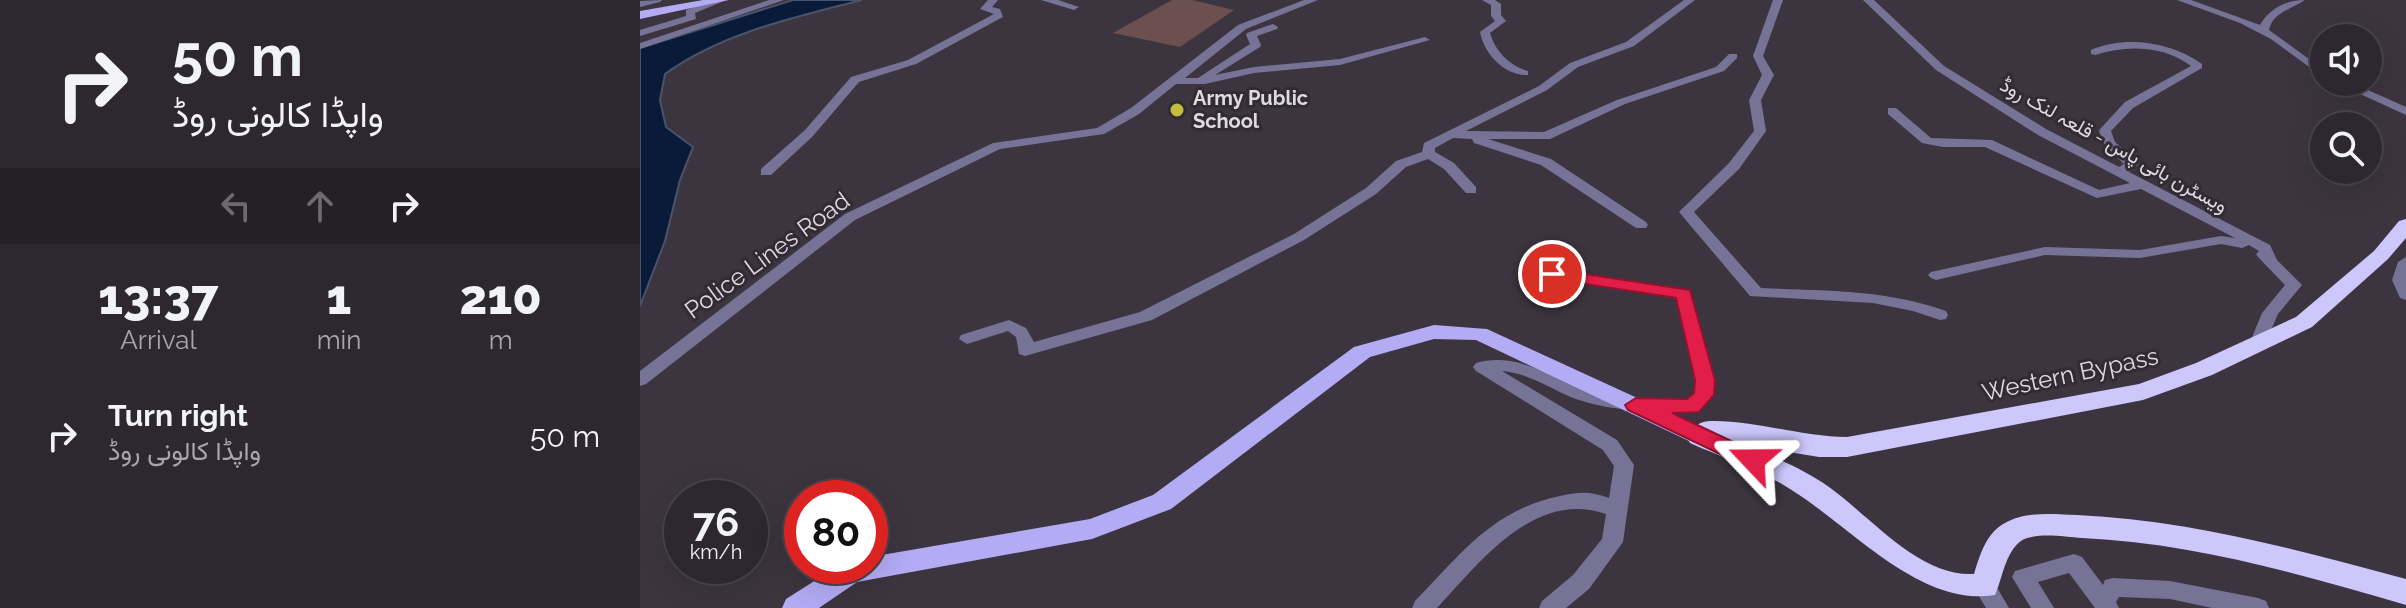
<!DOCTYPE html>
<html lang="en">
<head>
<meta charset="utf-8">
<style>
	body { margin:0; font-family:Raleway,Vazirmatn,sans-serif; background:#353037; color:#f1f3f6; height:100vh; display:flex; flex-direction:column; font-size:30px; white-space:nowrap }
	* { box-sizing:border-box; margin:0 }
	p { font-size:26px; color:#a7a6aa }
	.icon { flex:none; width:44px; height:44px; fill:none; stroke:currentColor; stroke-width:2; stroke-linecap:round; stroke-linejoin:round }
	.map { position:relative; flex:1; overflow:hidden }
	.side { display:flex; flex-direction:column; background:#2d282f; width:640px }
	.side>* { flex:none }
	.hud { background:#2d282f; color:#f1f3f6; overflow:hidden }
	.tools { position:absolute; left:1670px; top:24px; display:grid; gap:16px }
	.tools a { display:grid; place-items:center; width:72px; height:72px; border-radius:50%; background:#2d282f; box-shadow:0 8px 32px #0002,0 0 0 2px #48444b; font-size:40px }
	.speed { position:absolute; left:24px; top:480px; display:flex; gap:16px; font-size:40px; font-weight:700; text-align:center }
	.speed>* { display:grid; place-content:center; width:104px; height:104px; border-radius:50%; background:#2d282f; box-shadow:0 8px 32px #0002,0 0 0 2px #48444b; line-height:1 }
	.speed small { font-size:20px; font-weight:400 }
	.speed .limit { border:12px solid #d22; background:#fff; color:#111 }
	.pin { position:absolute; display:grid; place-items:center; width:68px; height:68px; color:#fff; margin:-34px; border:4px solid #fff; border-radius:50%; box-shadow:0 2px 8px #0007 }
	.me { position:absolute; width:88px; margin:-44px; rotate:293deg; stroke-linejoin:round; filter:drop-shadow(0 0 6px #0008) }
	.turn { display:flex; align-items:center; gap:28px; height:168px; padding:0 40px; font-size:36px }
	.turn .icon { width:104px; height:104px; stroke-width:2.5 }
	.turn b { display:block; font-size:56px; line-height:68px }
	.lanes { display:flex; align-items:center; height:76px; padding:0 40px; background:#0003; justify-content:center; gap:40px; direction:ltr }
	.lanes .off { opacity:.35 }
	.eta { display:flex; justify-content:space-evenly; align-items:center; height:136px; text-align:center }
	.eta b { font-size:48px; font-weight:800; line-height:56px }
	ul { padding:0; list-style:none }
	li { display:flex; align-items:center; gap:24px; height:112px; padding:0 40px }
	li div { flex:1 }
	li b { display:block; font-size:30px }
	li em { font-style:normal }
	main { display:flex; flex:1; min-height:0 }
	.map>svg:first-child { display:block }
</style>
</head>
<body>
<main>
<section class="side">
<div class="hud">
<div class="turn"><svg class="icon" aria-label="right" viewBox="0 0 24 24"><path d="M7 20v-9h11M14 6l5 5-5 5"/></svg><div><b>50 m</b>واپڈا کالونی روڈ</div></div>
<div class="lanes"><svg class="icon off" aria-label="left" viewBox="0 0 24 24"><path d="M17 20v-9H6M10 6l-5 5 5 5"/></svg><svg class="icon off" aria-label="ahead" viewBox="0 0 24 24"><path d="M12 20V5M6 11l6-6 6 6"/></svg><svg class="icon" aria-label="right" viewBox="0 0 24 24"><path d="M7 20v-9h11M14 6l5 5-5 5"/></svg></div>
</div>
<div class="eta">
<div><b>13:37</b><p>Arrival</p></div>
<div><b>1</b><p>min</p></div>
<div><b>210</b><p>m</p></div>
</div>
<ul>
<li><svg class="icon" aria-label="right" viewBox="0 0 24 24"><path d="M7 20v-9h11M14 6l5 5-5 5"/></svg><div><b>Turn right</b><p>واپڈا کالونی روڈ</p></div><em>50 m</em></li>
</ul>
</section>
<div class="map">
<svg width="1766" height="608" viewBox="0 0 1766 608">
	<rect width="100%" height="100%" fill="#3c353f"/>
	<path fill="#6c4f4f" d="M 532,0 L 552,0 L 594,10 L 540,47 L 473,33 Z"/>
	<path fill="#091b39" stroke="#49546b" stroke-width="2" d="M 153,0 L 222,0 C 156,17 81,33 25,74 L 20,100 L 26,127 L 53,147 L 40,180 L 25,241 L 0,306 L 0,48 Z"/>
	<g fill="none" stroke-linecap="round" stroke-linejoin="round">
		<path fill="#767396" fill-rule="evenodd" d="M 22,0 L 20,2 L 0,7 L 0,1 Z
			M 73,0 L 84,1 L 55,13 L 56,19 L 0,36 L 0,30 L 46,16 L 46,10 Z
			M 129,0 L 144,0 L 0,49 L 0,43 Z
			M 348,0 L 358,0 L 352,7 L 360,9 L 363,17 L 276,64 L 219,82 L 173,136 L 131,175 L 121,175 L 121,169 L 165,130 L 211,77 L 268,60 L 354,14 L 340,9 Z
			M 401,0 L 418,0 L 439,7 L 434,10 Z
			M 664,0 L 678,0 L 606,29 L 545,78 L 558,78 L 610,44 L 606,35 L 607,33 L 633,24 L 638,27 L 637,29 L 617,36 L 621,45 L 620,47 L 575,75 L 614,67 L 700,59 L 785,37 L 790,40 L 700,65 L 614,73 L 565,84 L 536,84 L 499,114 L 464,134 L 360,149 L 215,220 L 6,384 L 0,386 L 0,371 L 205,214 L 353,143 L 457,128 L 491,108 L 598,25 Z
			M 842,0 L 855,0 L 861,4 L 861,15 L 866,21 L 850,33 C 855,51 870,66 888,71 L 888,75 C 865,76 844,54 840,32 L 855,21 L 851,16 L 851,5 Z
			M 1044,0 L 1055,0 L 994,46 L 938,67 L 907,90 L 826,131 L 904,132 L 977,100 L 1076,67 L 1089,54 L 1097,54 L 1097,58 L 1084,71 L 985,104 L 910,139 L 848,139 L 911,159 L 1006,222 L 1008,225 L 1006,228 L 996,228 L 901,165 L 834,143 L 832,139 L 813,138 L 795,148 L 795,152 L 814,163 L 836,187 L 836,193 L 826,193 L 804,169 L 788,159 L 766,167 L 736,194 L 664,240 L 512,320 L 385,356 L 379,354 L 376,337 L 368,331 L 327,344 L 319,339 L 321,335 L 369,320 L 386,328 L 394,342 L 500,312 L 654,234 L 726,188 L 756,161 L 782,152 L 784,143 L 899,86 L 930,63 L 986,42 Z
			M 1133,0 L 1143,0 L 1123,56 L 1134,75 L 1121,100 L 1126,131 L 1099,169 L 1054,212 L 1121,288 C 1184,291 1245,289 1306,311 L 1308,315 L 1306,319 L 1300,320 L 1273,311 L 1233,303 L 1110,296 L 1039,212 L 1089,163 L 1114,131 L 1109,100 L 1122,75 L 1113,56 Z
			M 1223,0 L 1234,0 L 1304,66 L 1406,129 L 1479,167 L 1484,164 L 1465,146 L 1459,131 L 1461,128 L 1485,102 L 1551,66 C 1523,45 1486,45 1455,55 L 1451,54 L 1451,50 C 1486,35 1531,42 1562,64 L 1562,68 L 1493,108 L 1471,131 L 1475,142 L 1499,164 L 1489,172 L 1630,245 L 1637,260 L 1662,285 L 1638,314 L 1622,351 L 1610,351 L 1608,347 L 1622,313 L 1645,285 L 1618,257 L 1616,254 L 1619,251 L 1609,245 L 1602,248 L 1581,244 L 1500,258 L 1405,255 L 1296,280 L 1291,278 L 1288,275 L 1291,272 L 1405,247 L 1500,250 L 1581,236 L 1595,238 L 1501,189 L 1457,198 L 1345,147 L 1303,147 L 1282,143 L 1248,114 L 1248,108 L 1256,108 L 1291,138 L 1352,140 L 1459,190 L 1490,183 L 1398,135 L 1296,70 Z
			M 1537,0 L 1551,0 L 1620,25 C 1629,9 1646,0 1665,0 C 1652,9 1632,13 1629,30 L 1684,70 L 1684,78 L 1631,39 L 1600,23 Z
			M 1694,82 L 1710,82 L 1766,107 L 1766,115 Z
			M 1766,257 L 1766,300 L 1760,298 L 1752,280 L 1758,262 Z
			M 912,269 L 1050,291 L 1074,380 C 1073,395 1068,409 1052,413 C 1014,412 976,412 939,400 C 913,391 890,373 862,371 L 977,440 L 994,465 L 983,542 L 949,589 L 926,608 L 899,608 L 902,601 L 933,575 L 962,539 L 966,514 C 895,489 840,562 797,608 L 772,608 L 775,601 C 821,554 852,510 920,496 C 941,492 948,491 969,498 L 974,466 L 963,450 L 836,371 L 833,367 L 836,363 C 882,350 918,384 961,394 C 989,400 1019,400 1048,401 L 1055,393 L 1056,380 L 1037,298 L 907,277 L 904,274 Z
			M 1434,554 L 1442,557 L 1463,585 L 1465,580 L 1473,578 L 1530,581 L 1618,598 L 1626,601 L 1629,608 L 1572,608 L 1530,599 L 1479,597 L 1476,602 L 1479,608 L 1455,608 L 1429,573 L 1398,582 L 1414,608 L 1391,608 L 1372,577 L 1375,571 Z
			M 1344,577 L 1352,579 L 1369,608 L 1346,608 L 1333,586 L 1336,579 Z"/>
		<path fill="#b4abf5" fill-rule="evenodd" d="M 63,0 L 89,0 L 0,19 L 0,11 Z
			M 794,325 L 847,329 L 1067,430 L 1071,436 L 1067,442 L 1051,442 L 836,340 L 794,339 L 730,357 L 531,509 L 452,539 L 217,582 L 179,608 L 142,608 L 146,599 L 198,566 L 230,566 L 230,557 L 450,519 L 513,495 L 714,347 Z"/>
		<path fill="#cdc7fc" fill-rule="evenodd" d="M 1766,219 L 1766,238 L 1748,259 L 1672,327 L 1572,375 L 1503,400 L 1207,457 L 1179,457 L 1101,444 C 1132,456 1162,468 1189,487 C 1231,517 1279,577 1334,574 C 1340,555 1346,533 1365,523 C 1386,511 1413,514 1437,515 C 1550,520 1658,550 1766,579 L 1766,605 C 1660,574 1553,543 1442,538 C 1426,537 1403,533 1387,538 C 1366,545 1363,578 1355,595 C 1280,608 1208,524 1150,489 C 1119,469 1083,458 1050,443 L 1046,436 C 1051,427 1061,421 1071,421 C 1114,420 1162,437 1207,437 L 1499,384 L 1556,363 L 1656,317 L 1734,251 L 1759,221 Z"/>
	</g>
	<path fill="#e11d48" stroke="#92132f" stroke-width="2" d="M 912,269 L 1050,290 L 1075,380 L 1074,395 L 1059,412 L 1032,413 L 1121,455 L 1124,460 L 1121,466 L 1105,466 L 988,410 L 985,405 L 996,398 L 1047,399 L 1054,393 L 1055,380 L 1036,298 L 906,278 L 906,270 Z"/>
	<circle fill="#c3bd3e" stroke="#322b34" stroke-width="3" cx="537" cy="110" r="8"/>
	<g text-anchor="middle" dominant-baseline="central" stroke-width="6" stroke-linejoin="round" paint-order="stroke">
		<g font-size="20" font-weight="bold" fill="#dfdae1" stroke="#322b34" text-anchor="start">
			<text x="553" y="98">Army Public<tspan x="553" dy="23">School</tspan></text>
		</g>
		<g font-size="20" fill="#dfdae1" stroke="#322b34">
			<text transform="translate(1474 145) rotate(29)">ویسٹرن بائی پاس - قلعہ لنک روڈ</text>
		</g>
		<g font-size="24" fill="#dfdae1" stroke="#322b34">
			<text transform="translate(127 255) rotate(-36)">Police Lines Road</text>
			<text transform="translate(1430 374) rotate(-12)">Western Bypass</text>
		</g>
	</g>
</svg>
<div class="tools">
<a><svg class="icon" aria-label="sound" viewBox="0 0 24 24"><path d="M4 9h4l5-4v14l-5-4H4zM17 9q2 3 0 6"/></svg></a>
<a><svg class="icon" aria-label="search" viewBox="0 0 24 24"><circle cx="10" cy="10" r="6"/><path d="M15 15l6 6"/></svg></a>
</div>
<div class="speed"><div>76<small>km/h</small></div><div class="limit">80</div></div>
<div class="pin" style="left:912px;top:274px;background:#d93025"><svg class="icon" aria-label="arrive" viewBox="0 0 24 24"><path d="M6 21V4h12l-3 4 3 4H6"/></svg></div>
<svg class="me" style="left:1113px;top:460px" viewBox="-20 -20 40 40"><path d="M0-17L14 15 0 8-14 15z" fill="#e11d48" stroke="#fff" stroke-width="4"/></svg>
</div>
</main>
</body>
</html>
